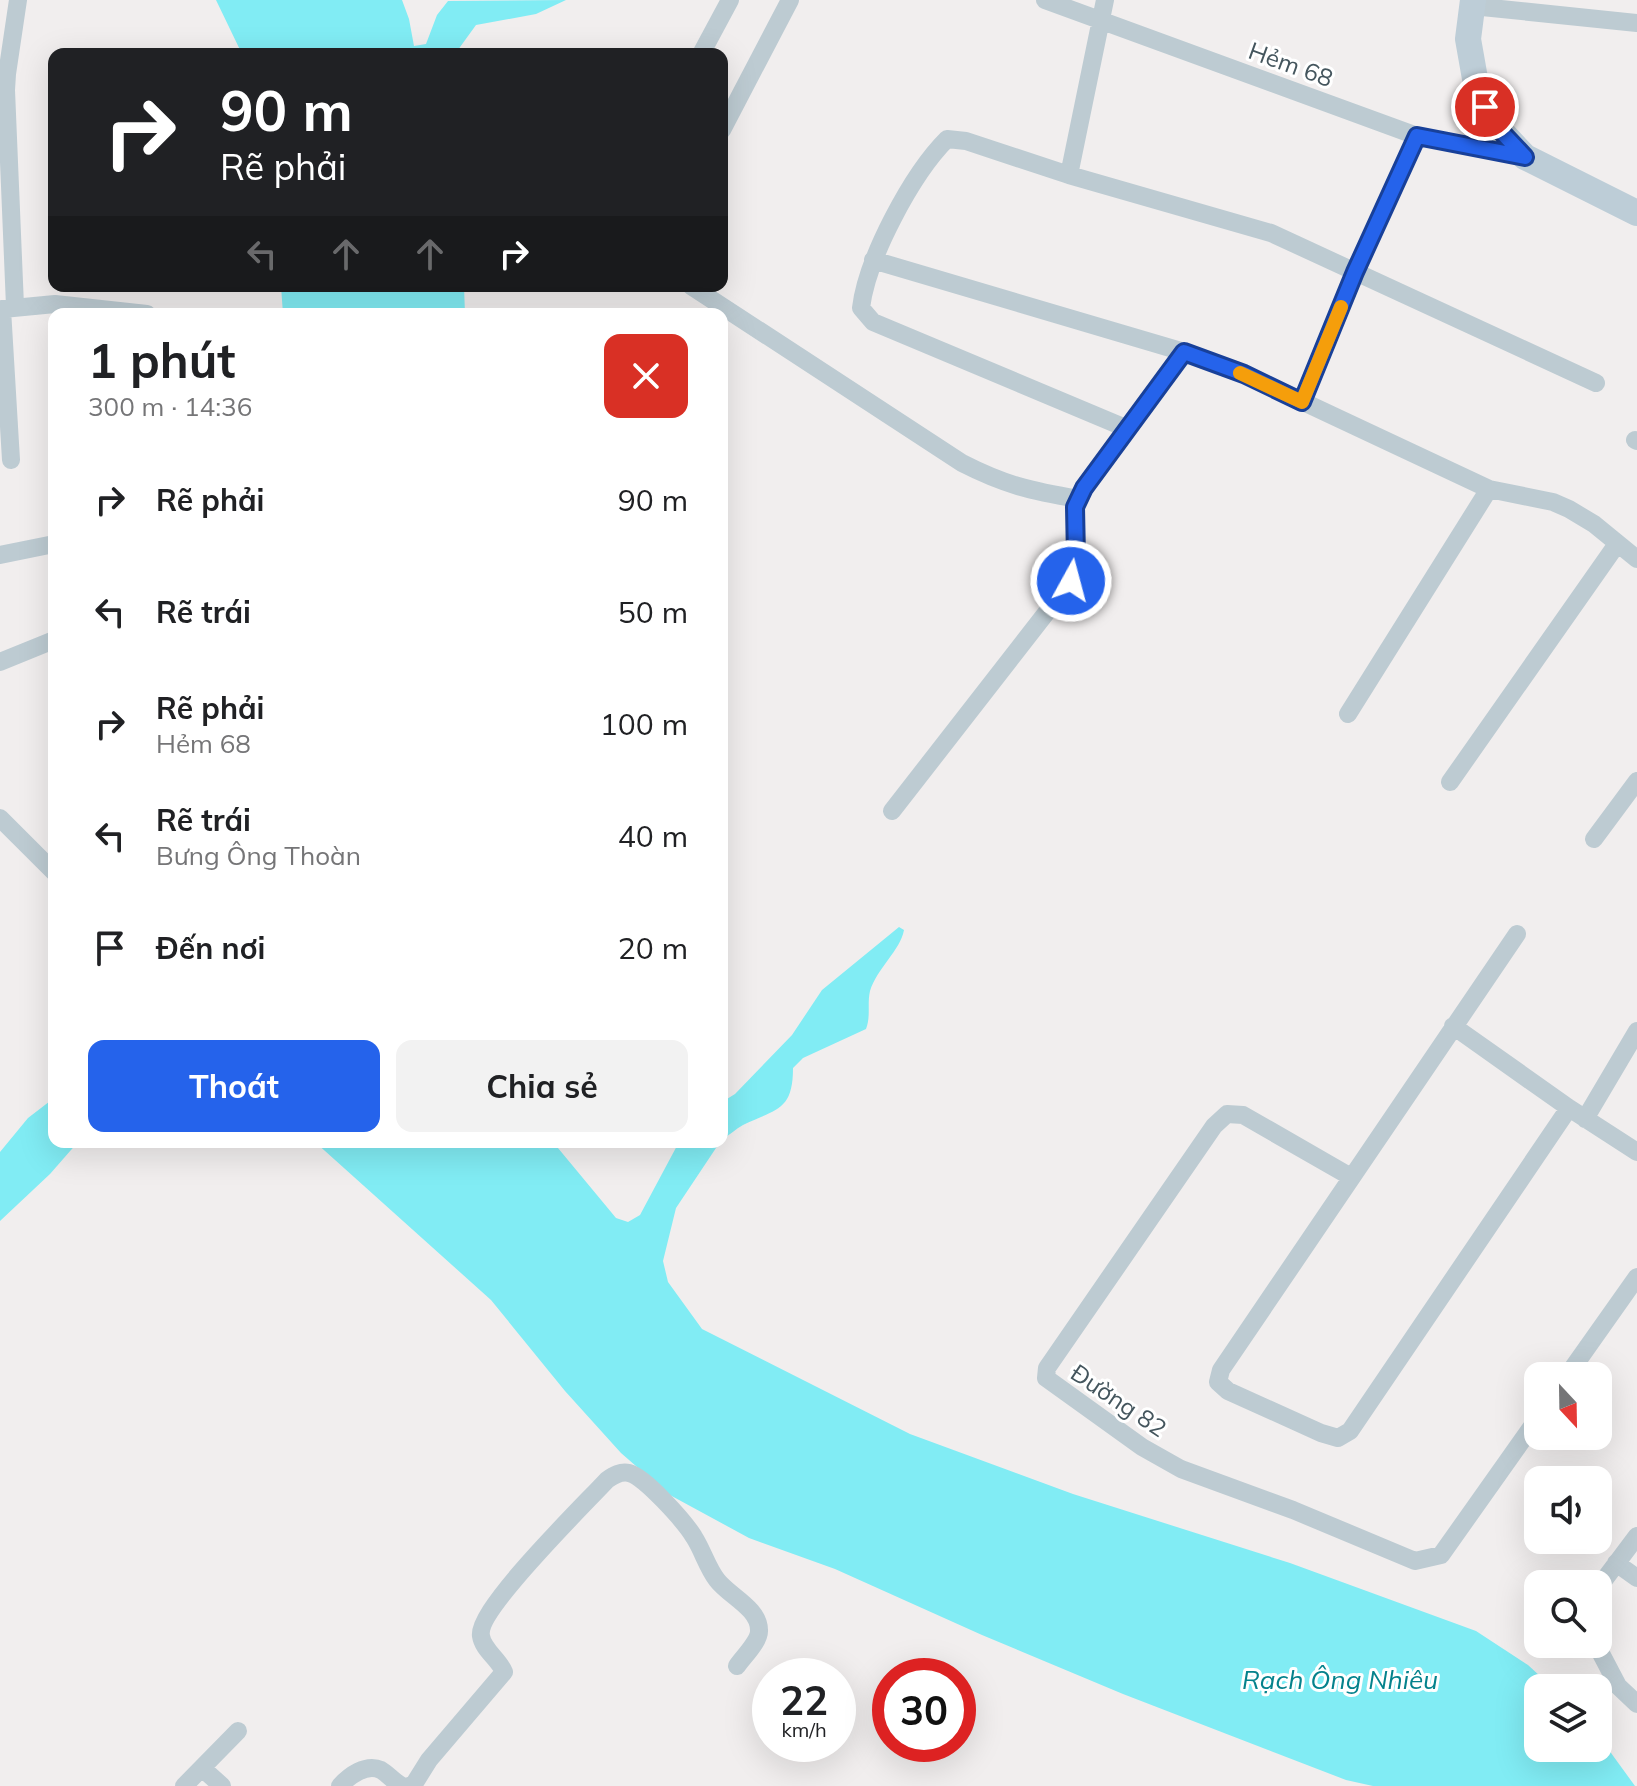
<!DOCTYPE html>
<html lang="vi">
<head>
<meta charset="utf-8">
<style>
	body { margin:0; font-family:Mulish,sans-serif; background:#f2f2f2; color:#202124; height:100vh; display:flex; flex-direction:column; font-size:30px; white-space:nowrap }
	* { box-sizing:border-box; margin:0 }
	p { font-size:26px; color:#757577 }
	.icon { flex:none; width:44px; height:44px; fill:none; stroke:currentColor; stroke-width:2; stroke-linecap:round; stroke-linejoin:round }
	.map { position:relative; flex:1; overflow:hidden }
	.sheet { position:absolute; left:48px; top:308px; width:680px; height:840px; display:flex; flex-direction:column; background:#fff; border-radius:16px; box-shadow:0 8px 32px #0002 }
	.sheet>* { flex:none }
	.guide { position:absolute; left:48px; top:48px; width:680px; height:244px; border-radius:16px; box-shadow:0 8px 32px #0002; background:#202124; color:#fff; overflow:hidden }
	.needle { width:52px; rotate:158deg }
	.fabs { position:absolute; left:1524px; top:1362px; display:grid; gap:16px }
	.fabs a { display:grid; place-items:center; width:88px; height:88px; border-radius:16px; background:#fff; box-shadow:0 8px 32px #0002; font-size:40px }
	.speed { position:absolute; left:752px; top:1658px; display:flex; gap:16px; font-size:40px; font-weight:700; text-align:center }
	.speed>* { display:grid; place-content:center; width:104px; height:104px; border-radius:50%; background:#fff; box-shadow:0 8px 32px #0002; line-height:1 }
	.speed small { font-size:20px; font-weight:400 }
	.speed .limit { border:12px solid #d22; background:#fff; color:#111 }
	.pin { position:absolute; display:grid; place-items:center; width:68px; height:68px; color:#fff; margin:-34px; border:4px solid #fff; border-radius:50%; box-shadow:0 2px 8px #0007 }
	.me { position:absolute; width:88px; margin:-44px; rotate:7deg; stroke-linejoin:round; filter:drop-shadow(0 0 6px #0008) }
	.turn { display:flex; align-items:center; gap:28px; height:168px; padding:0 40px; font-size:36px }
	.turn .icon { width:104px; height:104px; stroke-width:2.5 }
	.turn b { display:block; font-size:56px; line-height:68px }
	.lanes { display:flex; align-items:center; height:76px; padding:0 40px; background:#0003; justify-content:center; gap:40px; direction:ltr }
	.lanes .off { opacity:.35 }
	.round { display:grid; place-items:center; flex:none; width:84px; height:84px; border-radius:16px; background:#f2f2f2 }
	.headline { display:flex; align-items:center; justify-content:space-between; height:136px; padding:0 40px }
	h1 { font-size:48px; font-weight:700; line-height:60px }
	.action { display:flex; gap:16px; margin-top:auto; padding:16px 40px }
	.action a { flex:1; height:92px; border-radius:16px; background:#2563eb; color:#fff; font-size:32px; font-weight:700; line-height:92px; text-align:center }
	.action a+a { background:#f2f2f2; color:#202124 }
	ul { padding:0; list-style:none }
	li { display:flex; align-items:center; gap:24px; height:112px; padding:0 40px }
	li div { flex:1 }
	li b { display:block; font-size:30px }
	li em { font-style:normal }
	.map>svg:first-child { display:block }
</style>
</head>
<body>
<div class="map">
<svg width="1637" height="1786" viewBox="0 0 1637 1786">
	<rect width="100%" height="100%" fill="#f1eeee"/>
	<path fill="#81ecf4" d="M 216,0 L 402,0 L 409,19 L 414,46 L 426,44 L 437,15 L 448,1 L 566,0 L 536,14 L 476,25 L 455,54 L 242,54 Z
		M 281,286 L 464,286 L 465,314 L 283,314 Z
		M 899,927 L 904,930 C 900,951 877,968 870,991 C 867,1004 871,1016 866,1029 L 803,1058 L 793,1068 C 793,1111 776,1109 743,1125 C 736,1129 729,1135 722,1140 L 722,1102 L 735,1094 L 792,1035 L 822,990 Z
		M 54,1098 L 54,1142 L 78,1142 L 50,1174 L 0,1221 L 0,1152 L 28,1118 Z
		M 315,1142 L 553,1142 L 616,1218 L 628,1222 L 640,1215 L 679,1142 L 720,1142 L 676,1208 L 663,1261 L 668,1282 L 702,1329 L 910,1434 L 1073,1494 L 1290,1563 L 1476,1631 L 1528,1665 L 1553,1688 L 1538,1688 L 1538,1748 L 1598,1748 L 1598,1735 L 1635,1786 L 1373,1786 L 1346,1780 L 1123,1694 L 982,1635 L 835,1569 L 749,1538 L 668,1494 L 621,1453 L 565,1391 L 491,1300 Z"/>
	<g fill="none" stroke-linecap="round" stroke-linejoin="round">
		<path stroke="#bdcbd2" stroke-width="18" d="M 1045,0 L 1417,136 L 1525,157
			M 1472,6 L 1637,23
			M 701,54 L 730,0
			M 0,74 L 7,74 L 6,90 L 15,306
			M 7,74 L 18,0
			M 722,130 L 790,0
			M 1069,175 L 1105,0
			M 873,260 L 1184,352 L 1244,374 L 1489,489 L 1553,502 L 1569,509 L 1594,524 L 1637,559
			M 691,286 L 962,463 C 1005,485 1031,491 1079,499
			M 2,309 L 11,460
			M 3,309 L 55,304 L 147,314
			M 1302,402 L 1355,272 L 1417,136
			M 1128,429 L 873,322 L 861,308 C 867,258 912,174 947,139 L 966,141 L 1069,175 L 1271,233 L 1596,383
			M 1635,440 L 1637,441
			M 0,555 L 54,544
			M 0,662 L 54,640
			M 1348,714 L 1489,489
			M 1450,782 L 1617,544
			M 892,811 L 1071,581 L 1076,557 L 1075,507 L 1084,488 L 1184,352
			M 0,818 L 54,872
			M 1594,839 L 1637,781
			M 1517,934 L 1221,1370 L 1218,1382 L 1228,1391 L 1321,1433 L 1338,1438 L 1350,1431 L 1569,1108
			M 1453,1026 L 1569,1108 L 1637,1152
			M 1585,1119 L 1637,1031
			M 1351,1177 L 1243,1115 L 1227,1114 L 1214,1126 L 1047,1368 L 1046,1378 L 1142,1447 L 1181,1469 L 1293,1510 L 1415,1561 L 1441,1555 L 1538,1418
			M 1567,1376 L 1637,1277
			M 1616,1563 L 1637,1578
			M 1598,1588 L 1637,1536
			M 1596,1644 L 1618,1686 L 1637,1704
			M 202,1768 L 222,1786
			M 184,1786 L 238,1731
			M 340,1786 C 349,1776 366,1763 381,1770 C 388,1774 394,1782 402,1786
			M 409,1786 L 414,1784 L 429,1760 L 504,1672 C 499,1659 483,1650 481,1636 C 476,1610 585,1504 607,1480 C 614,1475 621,1471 629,1473 C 645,1477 685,1522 694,1537 C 703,1551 707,1567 717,1580 C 729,1596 759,1608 759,1630 C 760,1641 743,1657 737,1666"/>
		<path stroke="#bdcdd7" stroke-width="26" d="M 1473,0 L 1468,39 L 1477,90 L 1494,124 L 1525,157 L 1637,213"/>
	</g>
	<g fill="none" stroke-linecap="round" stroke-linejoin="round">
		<g stroke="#184099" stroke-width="20">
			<path id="route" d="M 1071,581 L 1076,557 L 1075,507 L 1084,488 L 1184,352 L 1244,374 L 1302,402 L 1355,272 L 1417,136 L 1525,157 L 1494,124 L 1485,107"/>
		</g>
		<use href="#route" stroke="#2563eb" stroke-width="14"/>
		<path stroke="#f59e0b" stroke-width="14" d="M 1240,373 L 1302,402 L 1341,307"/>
	</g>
	<g text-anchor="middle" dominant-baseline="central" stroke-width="6" stroke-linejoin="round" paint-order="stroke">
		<g font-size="24" fill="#44555d" stroke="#fff">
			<text transform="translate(1291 64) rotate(20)">Hẻm 68</text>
			<text transform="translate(1119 1400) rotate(34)">Đường 82</text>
		</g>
		<g font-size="26" font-style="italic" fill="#04828c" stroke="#fff">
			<text x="1340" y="1679">Rạch Ông Nhiêu</text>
		</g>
	</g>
</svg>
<div class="fabs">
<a><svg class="needle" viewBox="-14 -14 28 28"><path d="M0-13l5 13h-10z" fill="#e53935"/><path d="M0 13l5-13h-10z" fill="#757577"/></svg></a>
<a><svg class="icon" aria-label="sound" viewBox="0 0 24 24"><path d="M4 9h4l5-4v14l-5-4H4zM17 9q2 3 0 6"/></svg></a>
<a><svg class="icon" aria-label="search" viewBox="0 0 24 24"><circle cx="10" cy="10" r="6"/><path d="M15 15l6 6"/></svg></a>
<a><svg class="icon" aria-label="layers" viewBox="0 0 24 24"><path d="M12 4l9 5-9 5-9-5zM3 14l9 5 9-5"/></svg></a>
</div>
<div class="speed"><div>22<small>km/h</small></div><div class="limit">30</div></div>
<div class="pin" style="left:1485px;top:107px;background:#d93025"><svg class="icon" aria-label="arrive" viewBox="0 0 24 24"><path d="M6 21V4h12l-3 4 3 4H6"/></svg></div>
<svg class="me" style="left:1071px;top:581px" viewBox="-20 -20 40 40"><circle r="17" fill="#2563eb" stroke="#fff" stroke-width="3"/><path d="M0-11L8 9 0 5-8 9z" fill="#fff"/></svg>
<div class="guide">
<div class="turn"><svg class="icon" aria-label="right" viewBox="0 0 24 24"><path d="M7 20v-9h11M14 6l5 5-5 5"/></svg><div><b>90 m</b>Rẽ phải</div></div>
<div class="lanes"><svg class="icon off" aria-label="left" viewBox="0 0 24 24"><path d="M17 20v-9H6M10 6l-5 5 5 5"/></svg><svg class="icon off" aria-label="ahead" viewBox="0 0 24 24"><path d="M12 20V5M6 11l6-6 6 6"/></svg><svg class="icon off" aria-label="ahead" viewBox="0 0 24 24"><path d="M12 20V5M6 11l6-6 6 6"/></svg><svg class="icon" aria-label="right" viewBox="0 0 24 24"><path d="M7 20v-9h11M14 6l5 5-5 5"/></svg></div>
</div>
<section class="sheet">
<div class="headline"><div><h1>1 phút</h1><p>300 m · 14:36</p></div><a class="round" style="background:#d93025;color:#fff"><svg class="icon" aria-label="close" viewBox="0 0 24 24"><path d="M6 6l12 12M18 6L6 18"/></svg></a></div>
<ul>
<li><svg class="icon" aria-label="right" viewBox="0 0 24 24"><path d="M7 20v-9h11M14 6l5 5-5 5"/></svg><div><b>Rẽ phải</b></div><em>90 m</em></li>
<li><svg class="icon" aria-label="left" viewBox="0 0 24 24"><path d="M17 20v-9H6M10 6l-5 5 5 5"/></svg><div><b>Rẽ trái</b></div><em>50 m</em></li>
<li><svg class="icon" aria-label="right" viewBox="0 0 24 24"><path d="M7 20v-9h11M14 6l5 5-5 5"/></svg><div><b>Rẽ phải</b><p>Hẻm 68</p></div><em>100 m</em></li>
<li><svg class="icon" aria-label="left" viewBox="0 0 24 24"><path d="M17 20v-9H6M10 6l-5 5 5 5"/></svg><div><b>Rẽ trái</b><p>Bưng Ông Thoàn</p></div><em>40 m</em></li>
<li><svg class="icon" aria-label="arrive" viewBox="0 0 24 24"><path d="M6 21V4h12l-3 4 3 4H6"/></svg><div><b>Đến nơi</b></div><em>20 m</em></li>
</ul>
<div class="action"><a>Thoát</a><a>Chia sẻ</a></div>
</section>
</div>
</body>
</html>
